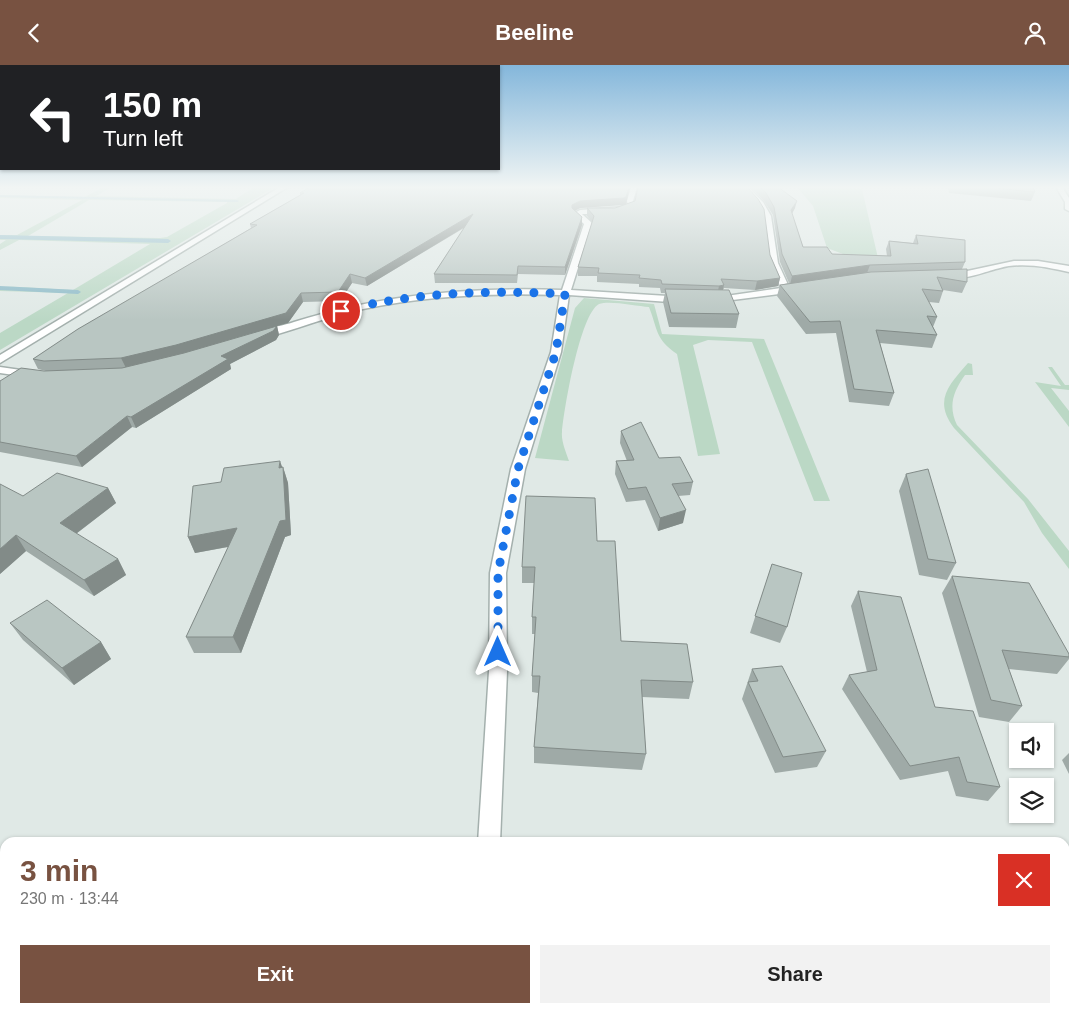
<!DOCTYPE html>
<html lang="en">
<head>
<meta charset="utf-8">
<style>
	body { margin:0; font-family:Arial,sans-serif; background:#f2f2f2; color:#222; height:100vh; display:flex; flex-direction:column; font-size:19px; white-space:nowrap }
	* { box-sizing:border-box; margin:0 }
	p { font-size:16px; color:#767676 }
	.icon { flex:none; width:28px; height:28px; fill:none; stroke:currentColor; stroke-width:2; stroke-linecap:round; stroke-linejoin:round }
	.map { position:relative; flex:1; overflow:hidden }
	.details { position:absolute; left:0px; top:772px; width:1070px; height:176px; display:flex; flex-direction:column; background:#fff; border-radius:15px 15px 0 0; box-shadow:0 1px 4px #0004 }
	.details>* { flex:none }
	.top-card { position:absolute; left:0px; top:0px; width:500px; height:105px; box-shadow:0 1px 4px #0004; background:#202124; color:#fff; overflow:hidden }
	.tools { position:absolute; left:1009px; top:658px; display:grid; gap:10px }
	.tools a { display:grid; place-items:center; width:45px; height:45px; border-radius:0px; background:#fff; box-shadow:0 1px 4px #0004; font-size:25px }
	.pin { position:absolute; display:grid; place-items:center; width:42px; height:42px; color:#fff; margin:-21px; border:2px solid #fff; border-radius:50%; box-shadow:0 1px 5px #0007 }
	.me { position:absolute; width:55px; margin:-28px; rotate:0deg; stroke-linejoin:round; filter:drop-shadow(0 0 4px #0008) }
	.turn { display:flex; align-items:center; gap:18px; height:105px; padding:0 20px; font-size:22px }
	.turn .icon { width:65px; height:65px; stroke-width:2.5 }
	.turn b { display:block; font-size:35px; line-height:42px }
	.round { display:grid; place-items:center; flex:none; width:52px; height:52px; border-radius:0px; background:#f2f2f2 }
	.head { display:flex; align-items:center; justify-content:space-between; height:85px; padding:0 20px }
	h1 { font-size:30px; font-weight:800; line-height:38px; color:#785241 }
	.primary-button { display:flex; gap:10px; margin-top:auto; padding:10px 20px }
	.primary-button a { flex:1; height:58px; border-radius:0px; background:#785241; color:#fff; font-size:20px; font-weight:800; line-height:58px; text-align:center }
	.primary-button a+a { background:#f2f2f2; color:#222 }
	header { display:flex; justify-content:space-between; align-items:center; height:65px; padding:0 20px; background:#785241; color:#fff; font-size:22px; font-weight:800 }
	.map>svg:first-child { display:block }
</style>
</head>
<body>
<header><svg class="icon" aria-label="back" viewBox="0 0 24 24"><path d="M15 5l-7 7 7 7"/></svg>Beeline<svg class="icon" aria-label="person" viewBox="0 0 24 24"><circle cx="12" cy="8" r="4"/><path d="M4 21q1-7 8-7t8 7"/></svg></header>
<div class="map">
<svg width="1069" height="948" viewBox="0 0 1069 948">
	<rect width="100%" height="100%" fill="#e0e9e6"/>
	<path fill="#bbd8c5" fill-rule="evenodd" d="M 103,122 L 112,122 L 96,131 L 236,134 L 254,122 L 275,122 L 0,285 L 0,268 L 68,228 L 0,226 L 0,224 L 80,227 L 0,221 L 73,225 L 150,179 L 19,175 L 0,185 L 0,179 L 6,175 L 0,175 L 0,173 L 13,173 L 0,170 L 17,170 L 82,135 L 0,133 L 0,130 L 85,132 ZM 89,135 L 227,137 L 227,138 L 167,172 L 160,173 L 28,171 Z
		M 797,122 L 862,124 L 878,193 L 851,192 L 827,183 L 813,141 Z
		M 584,233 L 654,239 L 662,269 L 764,274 L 830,436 L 814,436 L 752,277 L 708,275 L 693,280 L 720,389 L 698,391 L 677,289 C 655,274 658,265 649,242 C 637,241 609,235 599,239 C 580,249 564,344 562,367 C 561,376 566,387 569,396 L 535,393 L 575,243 Z
		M 968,298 L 972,299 L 973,310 L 965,310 C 953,327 948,341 957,360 L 1028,434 L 1069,486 L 1069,504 L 1042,468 L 1024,437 L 954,363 C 933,335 949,320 968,298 Z
		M 1048,302 L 1052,302 L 1065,320 L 1069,320 L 1069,325 L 1051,323 L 1069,346 L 1069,362 L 1035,317 L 1061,321 Z"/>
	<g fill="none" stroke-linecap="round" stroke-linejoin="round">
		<path fill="#8ebbc8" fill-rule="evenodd" d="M 0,130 L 237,135 L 239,136 L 237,137 L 0,132 Z
			M 0,170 L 168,174 L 171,176 L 168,178 L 0,174 Z
			M 0,221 L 78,225 L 81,227 L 78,229 L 0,225 Z"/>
		<g stroke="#a4b0ad" stroke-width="3">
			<path id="minor" d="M 631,122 L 637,122 L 633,136 L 634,142 L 614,149 L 582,149 L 592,158 L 571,225 L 684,232 L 689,235 L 684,238 L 569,230 L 561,287 L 525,404 L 506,508 L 507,606 L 500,778 L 478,778 L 489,606 L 490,508 L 511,404 L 551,287 L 560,230 C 494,228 428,230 363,244 C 328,251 295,265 260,274 L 255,271 C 263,263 283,261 294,257 C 382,229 470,222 562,225 L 584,159 L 573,149 L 580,145 L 624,142 L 628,140 L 627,136 Z
				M 741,122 L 748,122 L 763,137 L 771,151 L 778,198 L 789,222 L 798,220 L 802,223 L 787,228 L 709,238 L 709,234 L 712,233 L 781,223 L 770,198 L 764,151 L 758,140 Z
				M 1056,122 L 1062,122 L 1069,133 L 1069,146 L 1065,144 L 1065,137 Z
				M 1014,196 L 1038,196 L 1069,201 L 1069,207 C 1047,202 1022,197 1000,203 C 987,206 955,219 944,211 Z
				M 0,302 L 35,307 L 41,310 L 35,313 L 0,308 Z
				M 477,944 L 503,944 L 503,948 L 477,948 Z"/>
		</g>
		<g stroke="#a4b0ad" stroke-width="3">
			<path id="tertiary" d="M 280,122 L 288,122 L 0,298 L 0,290 Z"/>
		</g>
		<use href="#minor" fill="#fff" fill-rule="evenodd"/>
		<use href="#tertiary" fill="#fff" fill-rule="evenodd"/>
	</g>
	<path fill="#9faaa7" d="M 751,122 L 778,122 L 795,143 L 792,149 L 803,182 L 832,189 L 887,191 L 886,184 L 889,176 L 913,178 L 916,170 L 965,197 L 962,204 L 967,217 L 962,228 L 943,225 L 943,226 L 939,238 L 929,237 L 937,252 L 933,262 L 937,270 L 932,283 L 880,278 L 894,328 L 889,341 L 849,337 L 836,268 L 806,269 L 777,231 L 780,220 L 789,218 L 780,197 L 773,150 L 764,136 Z
		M 948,122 L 1033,122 L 1035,127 L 1031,136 L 949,128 Z
		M 300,128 L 626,139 L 580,143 L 575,146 L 582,152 L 582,160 L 565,210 L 518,209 L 517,218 L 435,218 L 434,209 L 464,163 L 367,221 L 352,218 L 340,236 L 303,237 L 288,258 L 277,261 L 279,270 L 276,275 L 230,299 L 231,304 L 136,363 L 132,362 L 82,402 L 0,387 L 0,316 L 46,306 L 38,304 L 33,294 L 251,163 L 250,159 L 300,130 Z
		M 635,136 L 770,190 L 780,213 L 778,221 L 755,225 L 724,223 L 723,225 L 739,249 L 736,263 L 669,262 L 663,237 L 665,228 L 661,228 L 660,223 L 639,222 L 639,219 L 597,217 L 597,211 L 578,211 L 578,202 L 592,157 L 587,151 L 587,143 L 615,143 Z
		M 621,366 L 693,417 L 690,430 L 678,431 L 683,458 L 658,466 L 645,435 L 626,437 L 615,409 L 616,396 L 627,396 L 620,378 Z
		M 283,402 L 288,418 L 291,470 L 285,472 L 241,588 L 194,588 L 186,572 L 228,482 L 195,488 L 188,472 L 221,417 Z
		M 906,409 L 956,498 L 947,515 L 919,510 L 899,426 Z
		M 108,423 L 116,438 L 76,469 L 118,494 L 126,510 L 94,531 L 26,486 L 0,509 L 23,431 Z
		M 597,476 L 621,576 L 693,617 L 689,634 L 642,632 L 646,689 L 642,705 L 534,698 L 534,682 L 538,628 L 532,627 L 532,611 L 535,569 L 532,569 L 532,552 L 534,518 L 522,518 L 522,502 Z
		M 772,499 L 787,562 L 780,578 L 750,568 Z
		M 952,511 L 1069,589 L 1069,594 L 1057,609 L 1009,604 L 1022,641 L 1009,657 L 979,652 L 942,528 Z
		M 858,526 L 935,642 L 1000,722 L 988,736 L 956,731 L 948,706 L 900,715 L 842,624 L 849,610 L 867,607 L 851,541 Z
		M 10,558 L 101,577 L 111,594 L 74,620 L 23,575 Z
		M 752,604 L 826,686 L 817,702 L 775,708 L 742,634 Z
		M 1069,688 L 1069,709 L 1062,695 Z
		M 668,944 L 813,944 L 814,948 L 668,948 Z
		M 854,944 L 919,944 L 920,948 L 855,948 Z"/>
	<path fill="#828b88" d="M 629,122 L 630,122 L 626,139 L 624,140 L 580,143 L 572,147 L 572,140 L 580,136 Z
		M 797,136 L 795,143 L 789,153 L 791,145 Z
		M 473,149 L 473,157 L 367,221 L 365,213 Z
		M 582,152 L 582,160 L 565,210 L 565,202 Z
		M 870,200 L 867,208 L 790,220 L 792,211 Z
		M 350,209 L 352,218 L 340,236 L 338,227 Z
		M 780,213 L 778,221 L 755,225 L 757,216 Z
		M 724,220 L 722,229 L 717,230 L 719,221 Z
		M 301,228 L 303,237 L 288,258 L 277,261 L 279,270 L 276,275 L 230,299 L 231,304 L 136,363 L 131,352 L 180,290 L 126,303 L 121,293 Z
		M 127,351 L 132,362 L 82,402 L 76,391 Z
		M 280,396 L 284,407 L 283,402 L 288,418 L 291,470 L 285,472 L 241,588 L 233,572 L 279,403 Z
		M 108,423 L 116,438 L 69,474 L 60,458 Z
		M 686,445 L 683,458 L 658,466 L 660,453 Z
		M 237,463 L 243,479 L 195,488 L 188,472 Z
		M 16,470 L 26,486 L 0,509 L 0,484 Z
		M 118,494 L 126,510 L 94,531 L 84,515 Z
		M 101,577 L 111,594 L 74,620 L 62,603 Z"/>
	<path fill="#b9c6c2" stroke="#828b88" d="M 310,122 L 629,122 L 626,132 L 624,133 L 580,136 L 572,140 L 572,143 L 582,152 L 565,202 L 518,201 L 517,210 L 434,209 L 473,149 L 365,213 L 350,209 L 338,227 L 301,228 L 286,248 L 176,280 L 121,293 L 44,296 L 33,294 L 78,264 L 257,160 L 250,159 L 304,128 L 300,128 Z
		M 638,122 L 747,122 L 758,134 L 764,144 L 770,190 L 780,213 L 757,216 L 721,214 L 724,220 L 719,221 L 662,219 L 661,215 L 639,213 L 640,210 L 598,208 L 599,203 L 578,202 L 594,151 L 587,143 L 615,143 L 635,136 Z
		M 760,122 L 778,122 L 797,136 L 791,145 L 803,182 L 827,182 L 832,189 L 891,191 L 889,176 L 918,179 L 916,170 L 965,175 L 965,197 L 870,200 L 792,211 L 782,189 L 774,142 L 766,128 Z
		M 987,122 L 1033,122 L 1035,127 Z
		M 967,204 L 967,217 L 937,212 L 943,226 L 922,224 L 937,252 L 927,251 L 937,270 L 876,265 L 894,328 L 854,324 L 840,256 L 810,257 L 780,220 L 871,207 Z
		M 665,224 L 729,225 L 739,249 L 671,248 Z
		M 277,261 L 273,266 L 221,291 L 228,294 L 131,352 L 127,351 L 76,391 L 0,377 L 0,316 L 21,303 L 44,306 L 122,303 L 184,288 Z
		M 641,357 L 659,393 L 680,392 L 693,417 L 672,419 L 686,445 L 660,453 L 646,422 L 628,424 L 616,396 L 634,395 L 621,366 Z
		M 280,396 L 279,403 L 283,402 L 286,455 L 280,456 L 233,572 L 186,572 L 237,463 L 188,472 L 193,421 L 221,417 L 224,403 Z
		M 928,404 L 956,498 L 928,494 L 906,409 Z
		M 57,408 L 108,423 L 60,458 L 118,494 L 84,515 L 16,470 L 0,484 L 0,419 L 23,431 Z
		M 526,431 L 595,433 L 597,476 L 615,476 L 621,576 L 687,579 L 693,617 L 641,615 L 646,689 L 534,682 L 540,611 L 532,611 L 536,552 L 532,552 L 535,502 L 522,502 Z
		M 772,499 L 802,508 L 787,562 L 755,551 Z
		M 952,511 L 1029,518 L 1069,589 L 1069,592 L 1002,585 L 1022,641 L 991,635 Z
		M 858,526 L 901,532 L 935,642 L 973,646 L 1000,722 L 967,717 L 959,692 L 910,701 L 849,610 L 877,605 Z
		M 47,535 L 101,577 L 62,603 L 10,558 Z
		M 782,601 L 826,686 L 783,692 L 748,617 L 758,616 L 752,604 Z
		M 674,944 L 813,944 L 814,948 L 674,948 Z
		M 868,944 L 919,944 L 920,948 L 869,948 Z"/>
	<linearGradient id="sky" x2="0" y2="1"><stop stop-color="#84b7db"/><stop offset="0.48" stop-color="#f1f5f4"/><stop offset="1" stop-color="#f1f5f4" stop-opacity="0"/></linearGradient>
	<rect width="1069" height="255" fill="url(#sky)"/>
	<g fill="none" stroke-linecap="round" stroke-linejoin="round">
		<path stroke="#1a73e8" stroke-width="9" stroke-dasharray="0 16.2" d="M 341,246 C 414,227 490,225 565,229 L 556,287 L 518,404 L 498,508 L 498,587"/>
	</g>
</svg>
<div class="tools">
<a><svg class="icon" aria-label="sound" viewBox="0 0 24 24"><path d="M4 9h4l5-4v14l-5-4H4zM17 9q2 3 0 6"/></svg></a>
<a><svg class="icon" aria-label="layers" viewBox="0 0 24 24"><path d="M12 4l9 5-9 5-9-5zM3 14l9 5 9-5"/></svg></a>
</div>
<div class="pin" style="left:341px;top:246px;background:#d93025"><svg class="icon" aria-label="arrive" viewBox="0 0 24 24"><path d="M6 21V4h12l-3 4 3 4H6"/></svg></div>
<svg class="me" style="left:498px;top:587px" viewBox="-20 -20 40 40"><path d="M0-17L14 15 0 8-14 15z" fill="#1a73e8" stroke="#fff" stroke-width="4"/></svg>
<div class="top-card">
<div class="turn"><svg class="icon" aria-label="left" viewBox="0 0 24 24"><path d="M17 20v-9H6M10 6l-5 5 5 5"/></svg><div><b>150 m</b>Turn left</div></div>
</div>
<section class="details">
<div class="head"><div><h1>3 min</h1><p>230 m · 13:44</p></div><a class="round" style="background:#d93025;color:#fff"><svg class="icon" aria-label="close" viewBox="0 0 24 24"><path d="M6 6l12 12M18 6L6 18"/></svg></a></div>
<div class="primary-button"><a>Exit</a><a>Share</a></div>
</section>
</div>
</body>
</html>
